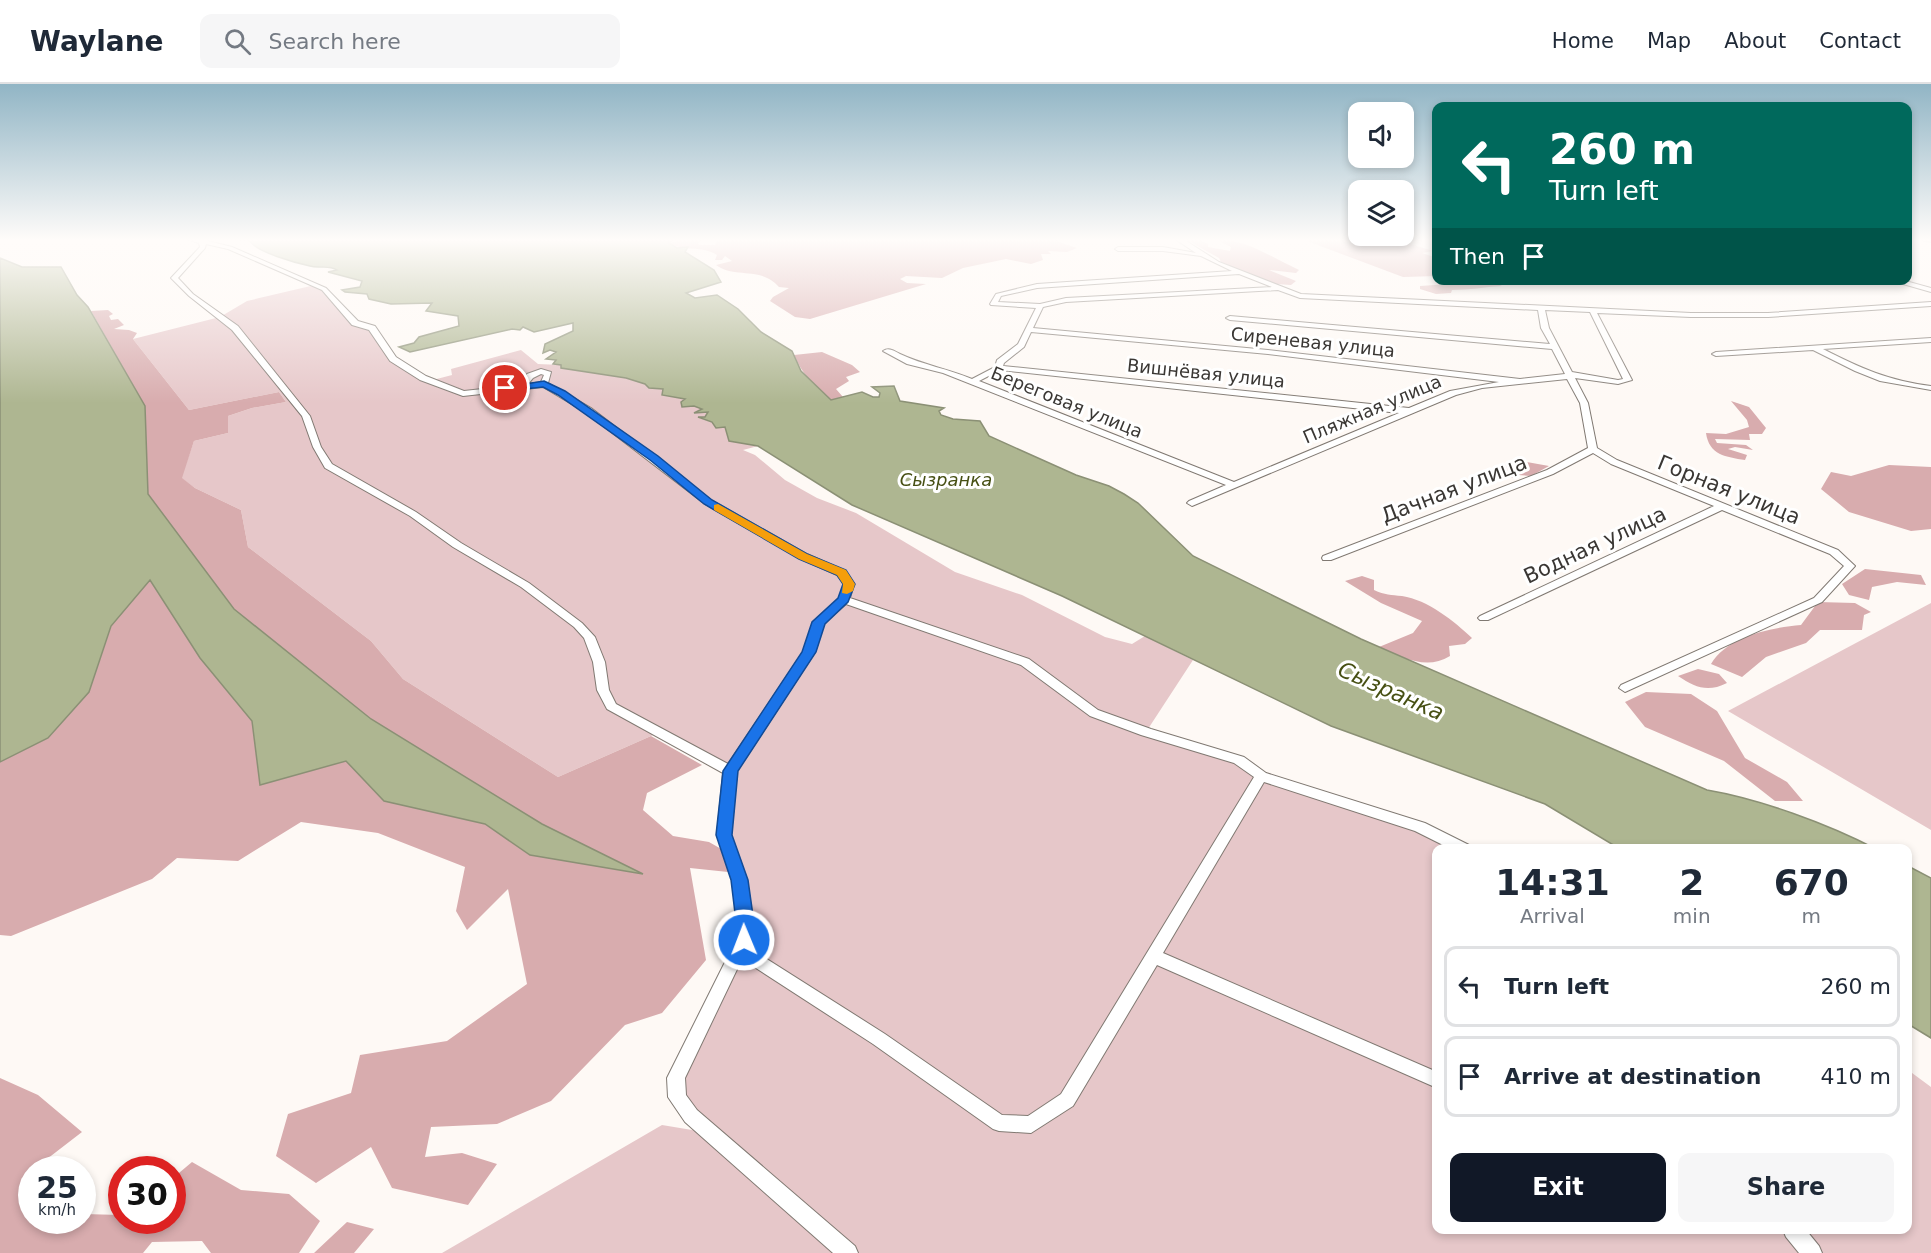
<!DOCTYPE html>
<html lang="en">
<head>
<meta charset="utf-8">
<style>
	body { margin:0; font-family:"DejaVu Sans",sans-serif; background:#f6f6f7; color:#1f2937; height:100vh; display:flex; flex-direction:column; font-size:22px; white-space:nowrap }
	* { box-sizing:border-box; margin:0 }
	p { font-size:20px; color:#747a83 }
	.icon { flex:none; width:33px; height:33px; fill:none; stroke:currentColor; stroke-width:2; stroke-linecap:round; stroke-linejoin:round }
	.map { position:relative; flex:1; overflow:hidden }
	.details { position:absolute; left:1432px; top:760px; width:480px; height:390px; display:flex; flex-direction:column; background:#fff; border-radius:12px; box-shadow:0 3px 9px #0003 }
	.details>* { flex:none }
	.guide { position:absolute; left:1432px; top:18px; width:480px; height:183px; border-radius:12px; box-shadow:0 3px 9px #0003; background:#00695c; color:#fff; overflow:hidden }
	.buttons { position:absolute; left:1348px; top:18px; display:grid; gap:12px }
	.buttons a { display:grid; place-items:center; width:66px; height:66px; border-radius:12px; background:#fff; box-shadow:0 3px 9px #0003; font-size:30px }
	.speed { position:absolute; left:18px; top:1072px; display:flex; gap:12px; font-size:30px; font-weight:700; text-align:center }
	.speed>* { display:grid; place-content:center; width:78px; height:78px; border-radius:50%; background:#fff; box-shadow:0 3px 9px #0003; line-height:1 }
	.speed small { font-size:15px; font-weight:400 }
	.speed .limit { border:9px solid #d22; background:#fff; color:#111 }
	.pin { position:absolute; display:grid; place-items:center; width:51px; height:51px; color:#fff; margin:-26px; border:3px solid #fff; border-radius:50%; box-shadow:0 2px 6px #0007 }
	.me { position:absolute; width:66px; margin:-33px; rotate:359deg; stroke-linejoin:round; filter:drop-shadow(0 0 4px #0008) }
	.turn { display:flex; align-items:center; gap:21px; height:126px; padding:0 18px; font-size:27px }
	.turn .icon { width:78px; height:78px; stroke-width:2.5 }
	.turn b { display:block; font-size:42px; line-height:51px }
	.then { display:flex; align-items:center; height:57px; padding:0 18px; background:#0003; gap:12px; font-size:22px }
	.eta { display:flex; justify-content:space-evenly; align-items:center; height:102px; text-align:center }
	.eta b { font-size:36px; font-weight:700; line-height:42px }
	.action { display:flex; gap:12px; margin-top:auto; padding:12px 18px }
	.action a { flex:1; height:69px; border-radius:12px; background:#111827; color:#fff; font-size:24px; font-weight:700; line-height:69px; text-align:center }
	.action a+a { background:#f6f6f7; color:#1f2937 }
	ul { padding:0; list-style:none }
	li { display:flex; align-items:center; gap:18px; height:81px; margin:0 12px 9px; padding:0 6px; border:3px solid #e0e1e3; border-radius:12px }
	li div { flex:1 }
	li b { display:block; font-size:22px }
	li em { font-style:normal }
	header { display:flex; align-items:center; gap:36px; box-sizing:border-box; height:84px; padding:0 30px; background:#fff; border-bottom:2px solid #e0e1e3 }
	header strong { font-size:28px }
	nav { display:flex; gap:33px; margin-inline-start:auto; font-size:21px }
	.search { width:420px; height:54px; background:#f6f6f7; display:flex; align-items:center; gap:15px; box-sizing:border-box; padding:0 21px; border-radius:12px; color:#747a83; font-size:22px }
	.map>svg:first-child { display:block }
</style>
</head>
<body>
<header>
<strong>Waylane</strong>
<div class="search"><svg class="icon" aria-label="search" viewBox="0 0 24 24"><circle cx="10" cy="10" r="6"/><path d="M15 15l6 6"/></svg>Search here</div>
<nav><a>Home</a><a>Map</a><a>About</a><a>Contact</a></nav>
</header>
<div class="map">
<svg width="1931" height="1169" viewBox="0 0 1931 1169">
	<rect width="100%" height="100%" fill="#fef9f5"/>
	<path fill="#e6c7c9" d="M 315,201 L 324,205 L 355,239 L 372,244 L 393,275 L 429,297 L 452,291 L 451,285 L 521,266 L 538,280 L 561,281 L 561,283 L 626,294 L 663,305 L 662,311 L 686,315 L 682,323 L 694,322 L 703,324 L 696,328 L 709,328 L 705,333 L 700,334 L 725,343 L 729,357 L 758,362 L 743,366 L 755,371 L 785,396 L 817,414 L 856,429 L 955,488 L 1022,511 L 1105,553 L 1132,560 L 1145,552 L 1193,576 L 1146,648 L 1239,676 L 1261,692 L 1420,743 L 1464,765 L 1437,765 L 1437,1146 L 1908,1146 L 1908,986 L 1931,1003 L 1931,1169 L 442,1169 L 662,1041 L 710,1049 L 691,1032 L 676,994 L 746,846 L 724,751 L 730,687 L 660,648 L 558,693 L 403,595 L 371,557 L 248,463 L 241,426 L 195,404 L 181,394 L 194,357 L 228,349 L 228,332 L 252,324 L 286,318 L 279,308 L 189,326 L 133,255 L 220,233 L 247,217 Z
		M 1931,519 L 1931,746 L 1728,627 Z"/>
	<path fill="#d8acae" d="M 685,155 L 705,155 L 698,159 L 699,161 L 715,161 L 718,155 L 1058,155 L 1056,157 L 1077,164 L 1067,168 L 1048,167 L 1051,170 L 1041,170 L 1043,176 L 1031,180 L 1006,175 L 963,184 L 942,194 L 906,192 L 900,195 L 907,199 L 926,200 L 810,235 L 795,233 L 770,217 L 773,213 L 789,204 L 779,203 C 761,182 735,195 716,181 L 732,177 L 725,172 L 722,176 L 715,176 L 717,171 C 702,161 684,168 669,159 Z
		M 1185,155 L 1199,155 L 1208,160 L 1208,163 L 1230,167 L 1231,163 L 1215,155 C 1246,155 1271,173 1299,186 L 1296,189 L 1269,186 L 1296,197 L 1291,201 L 1265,199 L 1221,178 L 1219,174 Z
		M 1311,155 L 1395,155 L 1433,167 L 1422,169 L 1437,174 L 1437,192 L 1403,193 L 1307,157 Z
		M 1492,197 L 1502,202 C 1484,203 1470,206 1452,206 L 1451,209 L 1436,210 L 1420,205 L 1420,202 Z
		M 108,226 L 113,230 L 109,232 L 111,236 L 118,235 L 124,241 L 114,245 L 129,246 L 137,249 L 133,255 L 189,326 L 279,308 L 286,318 L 252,324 L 228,332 L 228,349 L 194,357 L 182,394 L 195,404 L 241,426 L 248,463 L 371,557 L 403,595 L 558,693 L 651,652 L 702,681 L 647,709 L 643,726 L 673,752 L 709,758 L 730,770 L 728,788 L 690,784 L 706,876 L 662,929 L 625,941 L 551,1017 L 497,1040 L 431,1043 L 425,1073 L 462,1069 L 497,1080 L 468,1121 L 392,1104 L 371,1063 L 316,1099 L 276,1072 L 288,1030 L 351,1009 L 360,971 L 447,957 L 527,900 L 508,805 L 467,846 L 456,827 L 465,783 L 378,749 L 301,738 L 238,777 L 177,774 L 152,795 L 11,852 L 0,851 L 0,678 L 48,654 L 89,608 L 111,542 L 150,496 L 200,574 L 252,637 L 260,701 L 346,677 L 384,717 L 485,740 L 530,771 L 640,789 L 542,740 L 371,635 L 234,525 L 148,410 L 145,322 L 91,227 Z
		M 822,268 L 852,281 L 860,288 L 846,293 L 849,297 L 836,305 L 843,313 L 831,316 C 815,303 802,290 794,271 Z
		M 1731,317 L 1749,323 L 1766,344 L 1762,350 L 1749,350 L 1750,356 L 1715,355 L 1717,359 L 1746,361 L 1753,366 L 1735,363 L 1728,365 L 1747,371 L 1745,376 C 1726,373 1709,371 1706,349 L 1726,350 L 1749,343 L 1747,336 Z
		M 1516,376 L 1549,382 L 1531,392 L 1518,391 L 1512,394 L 1491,387 Z
		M 1889,381 L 1931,383 L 1931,445 L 1911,447 L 1849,428 L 1821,405 L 1831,388 L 1851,392 Z
		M 1865,485 L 1921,491 L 1926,501 L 1897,498 L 1872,503 L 1869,516 L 1849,511 L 1842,500 Z
		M 1362,492 L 1374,496 L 1374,506 C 1385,511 1391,511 1402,512 C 1428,516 1454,537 1472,554 L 1465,560 L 1449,562 L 1450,572 C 1426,587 1402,573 1379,563 L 1413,549 L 1422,537 L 1381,519 L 1345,497 Z
		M 1818,518 L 1855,519 L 1871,528 L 1864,531 L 1862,546 L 1820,546 L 1806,559 L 1766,573 L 1742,593 L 1711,580 C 1728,552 1770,544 1801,541 Z
		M 1698,585 L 1719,590 L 1727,599 C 1707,609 1695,603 1678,592 Z
		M 1646,608 L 1691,610 L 1717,627 L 1745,674 L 1787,698 L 1803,717 L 1775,717 L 1724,677 L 1645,643 L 1625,618 Z
		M 0,994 L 38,1011 L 82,1048 L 21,1095 L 31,1103 L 32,1137 L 82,1137 L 83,1130 L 121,1131 L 122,1137 L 172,1137 L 173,1094 L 192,1078 L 241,1106 L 289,1110 L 320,1137 L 299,1169 L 211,1169 L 202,1157 L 152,1158 L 143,1169 L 0,1169 Z
		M 347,1138 L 374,1145 L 354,1169 L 314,1169 Z"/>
	<path fill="#aeb691" stroke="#8b9075" stroke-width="1.5" d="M 236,155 L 673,155 L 669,159 L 677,164 L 688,163 L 685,168 L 714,186 L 721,198 L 686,209 L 695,214 L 717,211 L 738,225 L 761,248 L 792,267 L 801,287 L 831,316 L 862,308 L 873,313 L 879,313 L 880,309 L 872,303 L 894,302 L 900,317 L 944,324 L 939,327 L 941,331 L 953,335 L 980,337 L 989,352 L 1076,391 L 1109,402 L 1124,410 L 1138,419 L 1193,472 L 1361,555 L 1707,706 C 1760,715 1828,740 1876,765 L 1620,765 L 1545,720 L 1331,642 L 1062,512 L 852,421 L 758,362 L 729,357 L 725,343 L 716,344 L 712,338 L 698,333 L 705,333 L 708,328 L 694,329 L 702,325 L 694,322 L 682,323 L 681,318 L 685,315 L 662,311 L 663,305 L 649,304 L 645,300 L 626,294 L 561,284 L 561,281 L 553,280 L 556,276 L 546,275 L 556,268 L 550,266 L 543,269 L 545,260 L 573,247 L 573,239 L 534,248 L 523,243 L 520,246 L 512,245 L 410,268 L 399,263 L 414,259 L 419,253 L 459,242 L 458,232 L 426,227 L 432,219 L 391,220 L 369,215 L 367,210 L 345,208 L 342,206 L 360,203 L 362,197 L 328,188 L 337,186 C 328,180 319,185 310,182 C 296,179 256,168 250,157 Z
		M 0,174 L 22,183 L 61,183 L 77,211 L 88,223 L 145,322 L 148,410 L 234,525 L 371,635 L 542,740 L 643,790 L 530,771 L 485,740 L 384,717 L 346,677 L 260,701 L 252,637 L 200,574 L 150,496 L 111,542 L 89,608 L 48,654 L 0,678 Z
		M 1908,782 L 1931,794 L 1931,954 L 1908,940 Z"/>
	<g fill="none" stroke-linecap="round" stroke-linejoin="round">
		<g stroke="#807972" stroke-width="2">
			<path id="minor" d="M 187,155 L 200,155 L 232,163 L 326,204 L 358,237 L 375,242 L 396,273 L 426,292 L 464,307 L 519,301 L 527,290 L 541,285 L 551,288 L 548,299 L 591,324 L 711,416 L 807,470 L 845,487 L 854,500 L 850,514 L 1029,575 L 1098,626 L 1151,645 L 1244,673 L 1266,689 L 1425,739 L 1469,761 L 1471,765 L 1451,765 L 1415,747 L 1264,698 L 1163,869 L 1437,988 L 1437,1004 L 1157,881 L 1073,1022 L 1031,1049 L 999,1047 L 993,1045 L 873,960 L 742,875 L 685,994 L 686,1011 L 697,1026 L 855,1162 L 858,1169 L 833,1169 L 685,1038 L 668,1013 L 667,994 L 736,856 L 738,846 L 733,796 L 717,751 L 723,689 L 607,625 L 597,606 L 593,578 L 584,554 L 574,543 L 521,503 L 453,463 L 410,432 L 325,384 L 313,363 L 302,332 L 232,246 L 189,212 L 171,194 L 200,163 L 199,159 ZM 206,160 L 228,165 L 322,206 L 352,241 L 369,246 L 390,277 L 420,296 L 463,312 L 543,303 L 585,328 L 705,420 L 799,474 L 837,491 L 844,500 L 839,515 L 813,538 L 803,568 L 728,680 L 616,620 L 609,606 L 605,578 L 595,553 L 582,539 L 529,499 L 461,459 L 416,428 L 332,380 L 321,363 L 310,332 L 238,242 L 193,210 L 178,194 L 205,164 ZM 541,290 L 544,291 L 541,298 L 528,300 L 533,294 ZM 846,520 L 1021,581 L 1090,632 L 1141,651 L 1234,679 L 1254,693 L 1061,1010 L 1028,1032 L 1002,1031 L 885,950 L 748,863 L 754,846 L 747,796 L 731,751 L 737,687 L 815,568 L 824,539 Z
				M 1175,155 L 1183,155 L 1219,178 L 1301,210 L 1691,229 L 1768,229 L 1931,218 L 1931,222 L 1768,233 L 1691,233 L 1597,229 L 1632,296 L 1618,300 L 1575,294 L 1588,319 L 1597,364 L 1617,376 L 1838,466 L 1855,482 L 1822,518 L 1625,608 L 1619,604 L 1621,601 L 1814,514 L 1844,482 L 1830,470 L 1722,426 L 1488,536 L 1480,536 L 1478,534 L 1480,532 L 1714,422 L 1611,380 L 1593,369 L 1553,390 L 1331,476 L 1323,476 L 1322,474 L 1323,472 L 1547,386 L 1588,364 L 1580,319 L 1567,295 L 1482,304 L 1456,311 L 1192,422 L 1187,419 L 1189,417 L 1226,401 L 943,289 L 907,280 L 883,267 C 889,263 894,267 900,270 C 923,281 949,285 972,295 L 995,283 L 997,276 L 1018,260 L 1036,224 L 991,221 L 990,220 L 996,210 L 1037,200 L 1232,187 L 1201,172 L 1163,167 L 1118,167 L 1115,165 L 1118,163 L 1163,163 L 1196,169 ZM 1239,190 L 1272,203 L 1066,214 L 1040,220 L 998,218 L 1001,212 L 1037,204 ZM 1278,206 L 1300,214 L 1538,226 L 1541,244 L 1550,260 L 1230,232 L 1226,234 L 1230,236 L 1552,265 L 1565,290 L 1520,295 L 1268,266 L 1033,244 L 1043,223 L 1066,218 ZM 1545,226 L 1590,228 L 1623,295 L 1618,296 L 1572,288 L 1549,244 ZM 1031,248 L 1268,270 L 1499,298 L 1450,307 L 1409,324 L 1003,282 L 1004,279 L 1024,263 ZM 1000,286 L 1399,329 L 1234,398 L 979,297 Z
				M 1889,196 L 1902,196 L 1931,204 L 1931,208 Z
				M 1931,254 L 1931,258 L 1823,265 C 1860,284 1889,297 1931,302 L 1931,306 L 1880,297 L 1855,287 L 1813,266 L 1716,272 L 1712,270 L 1716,268 Z
				M 1783,1146 L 1806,1146 L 1819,1162 L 1822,1169 L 1799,1169 L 1786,1153 Z"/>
		</g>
		<use href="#minor" fill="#fff" fill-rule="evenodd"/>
		<path stroke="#8a8682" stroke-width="2" d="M 1915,155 L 1931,158"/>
	</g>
	<linearGradient id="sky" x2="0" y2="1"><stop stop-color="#91b5c5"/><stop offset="0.49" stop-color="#fffcfa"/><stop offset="1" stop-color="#fffcfa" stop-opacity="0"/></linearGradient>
	<rect width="1931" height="319" fill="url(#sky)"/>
	<path fill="#1a73e8" stroke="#114b97" stroke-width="1.5" d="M 544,297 L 565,307 L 658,372 L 712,416 L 807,470 L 846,486 L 855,500 L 848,518 L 825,540 L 816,568 L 738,687 L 732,751 L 748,796 L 755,846 L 750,861 L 738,861 L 735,856 L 737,846 L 731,796 L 716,751 L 723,687 L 802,568 L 812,538 L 838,514 L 843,500 L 837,491 L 799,475 L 704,420 L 650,376 L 558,311 L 543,303 L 505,307 L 501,304 Z"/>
	<path fill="#f59e0b" d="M 718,420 L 807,470 L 846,486 L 855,500 L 853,507 L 847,510 L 842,509 L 843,500 L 837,491 L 799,475 L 714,426 L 714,421 Z"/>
	<g text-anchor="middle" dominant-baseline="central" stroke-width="6" stroke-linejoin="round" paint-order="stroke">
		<g font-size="18" fill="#3a3734" stroke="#fff">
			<text transform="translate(1313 258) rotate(6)">Сиреневая улица</text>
			<text transform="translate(1206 289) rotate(6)">Вишнёвая улица</text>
			<text transform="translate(1067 318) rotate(22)">Береговая улица</text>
			<text transform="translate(1372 325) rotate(-23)">Пляжная улица</text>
		</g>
		<g font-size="18" font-style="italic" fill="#475014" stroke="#fff">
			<text x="946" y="395">Сызранка</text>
		</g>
		<g font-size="21" fill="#3a3734" stroke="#fff">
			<text transform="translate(1454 405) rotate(-21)">Дачная улица</text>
			<text transform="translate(1729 406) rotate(22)">Горная улица</text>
			<text transform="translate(1595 461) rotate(-25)">Водная улица</text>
		</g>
		<g font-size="22" font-style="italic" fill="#475014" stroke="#fff">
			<text transform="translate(1391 607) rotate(24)">Сызранка</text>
		</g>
	</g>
</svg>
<div class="buttons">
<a><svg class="icon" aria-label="sound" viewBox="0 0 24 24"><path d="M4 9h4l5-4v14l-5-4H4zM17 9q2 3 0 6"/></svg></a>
<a><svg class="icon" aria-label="layers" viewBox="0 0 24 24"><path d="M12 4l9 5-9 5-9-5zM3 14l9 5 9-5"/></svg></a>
</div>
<div class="speed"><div>25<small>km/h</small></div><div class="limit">30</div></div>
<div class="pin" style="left:505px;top:304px;background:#d93025"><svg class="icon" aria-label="arrive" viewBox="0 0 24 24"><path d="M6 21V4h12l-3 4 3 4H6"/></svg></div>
<svg class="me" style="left:744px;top:856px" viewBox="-20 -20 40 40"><circle r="17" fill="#1a73e8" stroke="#fff" stroke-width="3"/><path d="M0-11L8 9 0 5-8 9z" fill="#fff"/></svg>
<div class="guide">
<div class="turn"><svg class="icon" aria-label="left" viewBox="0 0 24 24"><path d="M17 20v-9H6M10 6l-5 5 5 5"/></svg><div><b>260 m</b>Turn left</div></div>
<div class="then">Then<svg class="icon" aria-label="arrive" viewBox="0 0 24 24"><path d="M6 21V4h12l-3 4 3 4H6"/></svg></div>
</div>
<section class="details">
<div class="eta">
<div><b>14:31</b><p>Arrival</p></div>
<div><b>2</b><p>min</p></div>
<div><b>670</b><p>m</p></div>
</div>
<ul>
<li><svg class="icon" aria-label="left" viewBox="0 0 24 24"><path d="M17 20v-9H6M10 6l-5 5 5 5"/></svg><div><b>Turn left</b></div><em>260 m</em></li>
<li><svg class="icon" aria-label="arrive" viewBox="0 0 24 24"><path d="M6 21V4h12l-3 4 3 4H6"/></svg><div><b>Arrive at destination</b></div><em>410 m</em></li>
</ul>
<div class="action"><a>Exit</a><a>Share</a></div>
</section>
</div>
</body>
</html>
